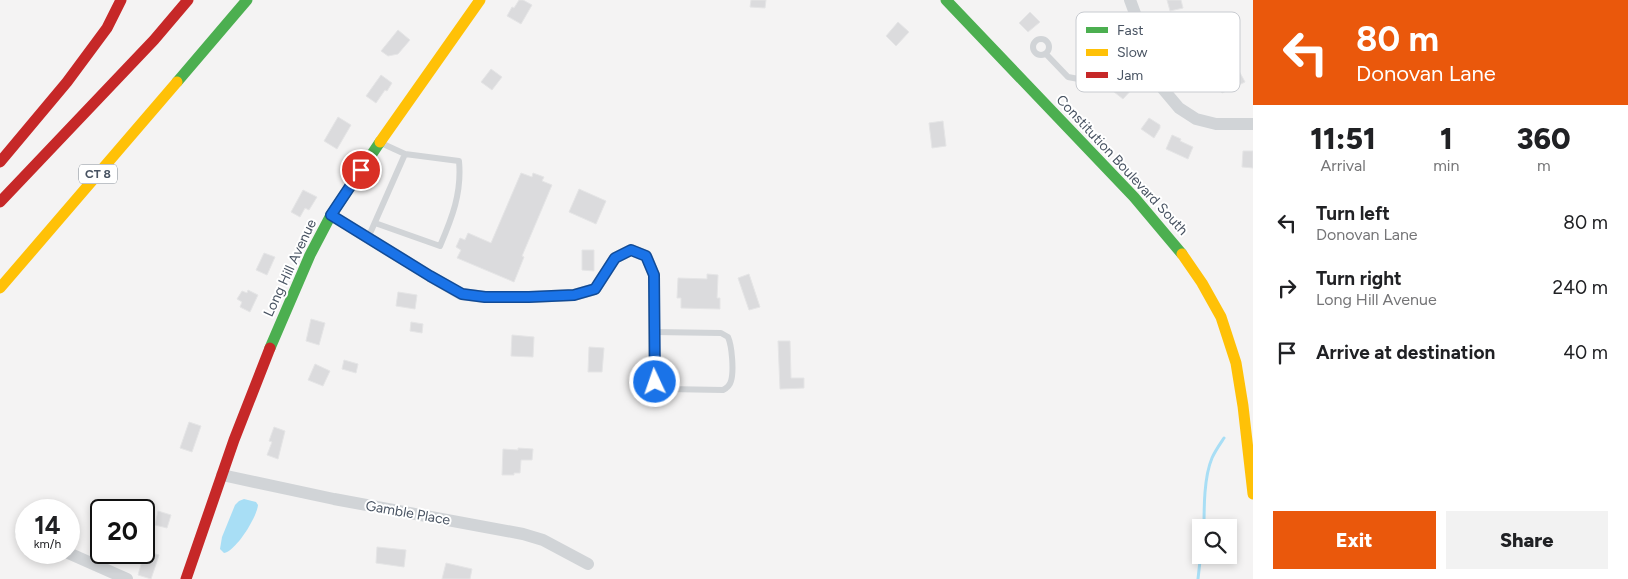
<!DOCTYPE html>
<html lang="en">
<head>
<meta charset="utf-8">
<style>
	body { margin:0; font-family:Figtree,sans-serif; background:#f2f2f2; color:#202124; height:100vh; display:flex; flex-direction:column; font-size:19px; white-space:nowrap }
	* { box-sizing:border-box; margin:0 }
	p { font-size:16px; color:#757577 }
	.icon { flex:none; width:28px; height:28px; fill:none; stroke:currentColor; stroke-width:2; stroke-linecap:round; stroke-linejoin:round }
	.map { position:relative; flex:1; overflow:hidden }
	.drawer { display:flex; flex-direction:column; background:#fff; width:375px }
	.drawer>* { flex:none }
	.guide { background:#ea580c; color:#fff; overflow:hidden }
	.controls { position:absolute; left:1192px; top:519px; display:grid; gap:10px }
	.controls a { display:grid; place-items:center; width:45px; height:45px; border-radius:0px; background:#fff; box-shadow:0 2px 8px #0003; font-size:25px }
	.speed { position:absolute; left:15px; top:499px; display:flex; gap:10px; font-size:25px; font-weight:700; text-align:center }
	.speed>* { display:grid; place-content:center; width:65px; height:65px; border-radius:50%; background:#fff; box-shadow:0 2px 8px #0003; line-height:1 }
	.speed small { font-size:12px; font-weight:400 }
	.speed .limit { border:2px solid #111; border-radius:8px; background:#fff; color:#111 }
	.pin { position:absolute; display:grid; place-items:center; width:42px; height:42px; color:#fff; margin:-21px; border:2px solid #fff; border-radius:50%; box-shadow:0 1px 5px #0007 }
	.me { position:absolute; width:55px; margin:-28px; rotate:357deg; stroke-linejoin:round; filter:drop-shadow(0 0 4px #0008) }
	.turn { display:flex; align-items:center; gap:18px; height:105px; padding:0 20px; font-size:22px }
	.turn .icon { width:65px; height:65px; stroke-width:2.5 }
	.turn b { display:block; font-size:35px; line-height:42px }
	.eta { display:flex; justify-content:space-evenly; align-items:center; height:85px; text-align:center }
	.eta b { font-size:30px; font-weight:800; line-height:35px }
	.button { display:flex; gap:10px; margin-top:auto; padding:10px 20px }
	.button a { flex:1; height:58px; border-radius:0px; background:#ea580c; color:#fff; font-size:20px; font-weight:800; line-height:58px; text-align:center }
	.button a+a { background:#f2f2f2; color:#202124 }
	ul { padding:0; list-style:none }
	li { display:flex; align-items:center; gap:15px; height:65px; padding:0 20px }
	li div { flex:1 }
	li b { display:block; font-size:19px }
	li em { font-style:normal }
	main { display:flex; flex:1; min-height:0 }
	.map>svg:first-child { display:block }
</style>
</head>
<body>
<main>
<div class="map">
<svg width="1253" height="579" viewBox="0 0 1253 579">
	<rect width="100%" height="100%" fill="#f4f3f3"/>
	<path fill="#a8def5" d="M 244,499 L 256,502 L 258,505 C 257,517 236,551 224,553 L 220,549 L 222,537 L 235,505 L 239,501 Z"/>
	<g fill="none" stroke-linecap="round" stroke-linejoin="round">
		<path stroke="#a8def5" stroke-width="3" d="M 1204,528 C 1204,507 1204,477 1212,458 C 1215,451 1220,444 1224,438
			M 1198,579 L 1201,552"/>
	</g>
	<path fill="#dbdbdd" stroke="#e5e5e6" d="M 519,0 L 523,0 L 532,5 L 521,24 L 507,16 L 512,7 L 514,8 Z
		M 751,0 L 766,0 L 765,8 L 750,7 Z
		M 1167,0 L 1181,0 L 1183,8 L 1170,11 Z
		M 1030,12 L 1040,22 L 1028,32 L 1019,23 Z
		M 898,22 L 909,32 L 896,46 L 886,36 Z
		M 398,30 L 410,40 L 398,54 L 388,56 L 381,51 Z
		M 491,69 L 502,77 L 492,90 L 481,82 Z
		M 1238,69 L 1245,82 L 1222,93 L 1216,80 Z
		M 1120,74 L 1135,86 L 1123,99 L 1109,88 Z
		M 381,75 L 392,83 L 387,91 L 385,90 L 376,103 L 366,96 Z
		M 338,117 L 351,125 L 337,149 L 324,141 Z
		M 1149,118 L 1160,125 L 1160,128 L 1154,138 L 1141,129 Z
		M 943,121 L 946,146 L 932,148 L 929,123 Z
		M 1172,135 L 1181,139 L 1180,141 L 1193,147 L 1188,159 L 1166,149 Z
		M 1243,151 L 1253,151 L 1253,168 L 1242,167 Z
		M 521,173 L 532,177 L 533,173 L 544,177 L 542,181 L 552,185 L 522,256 L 524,257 L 514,282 L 457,258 L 461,250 L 456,247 L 460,238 L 465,240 L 468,233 L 491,243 Z
		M 579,189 L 606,201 L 596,224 L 569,212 Z
		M 303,190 L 317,197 L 309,210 L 305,208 L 300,217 L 291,212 Z
		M 582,250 L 594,250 L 594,271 L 582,270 Z
		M 264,253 L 275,257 L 267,275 L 256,270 Z
		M 707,274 L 718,275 L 717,298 L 720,298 L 720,309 L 681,308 L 681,298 L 677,298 L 678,278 L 707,279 Z
		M 749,274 L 760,307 L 749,310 L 738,278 Z
		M 248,290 L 258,295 L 250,312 L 240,307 L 242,302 L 237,299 L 242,291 L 247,293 Z
		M 398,292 L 417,295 L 415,309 L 396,306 Z
		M 311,319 L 325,323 L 319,345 L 306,341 Z
		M 411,322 L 423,324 L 422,333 L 410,331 Z
		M 512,335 L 534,337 L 533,357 L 511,356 Z
		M 778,341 L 790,341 L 791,378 L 804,378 L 804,388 L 780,389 Z
		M 589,347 L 604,348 L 602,372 L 588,372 Z
		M 344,360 L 358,364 L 356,373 L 342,369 Z
		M 315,364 L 330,371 L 323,386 L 308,380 Z
		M 189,422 L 201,426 L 192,452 L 180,448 Z
		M 274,427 L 285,431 L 278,459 L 267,455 L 272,442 L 269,441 Z
		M 518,448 L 533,449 L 532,460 L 521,460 L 520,473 L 514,473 L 514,475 L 502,475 L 503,449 L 518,450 Z
		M 158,511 L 171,515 L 167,528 L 155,525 Z
		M 377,547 L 406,550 L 404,567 L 376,563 Z
		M 145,551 L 159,555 L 151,579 L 138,575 Z
		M 446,563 L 472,569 L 470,579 L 442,579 Z"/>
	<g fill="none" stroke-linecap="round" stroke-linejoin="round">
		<path stroke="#d1d4d7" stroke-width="6" d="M1033 47a8 8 0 1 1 16 0a8 8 0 1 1-16 0Z
			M 1046,54 L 1068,77 L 1084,80 L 1091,78 L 1118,52 L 1144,38
			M 375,223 L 440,246 C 452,218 462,193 459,161 L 405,154
			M 368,238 L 405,154 L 381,143
			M 654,332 L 721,333 L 728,337 C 732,346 734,371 731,381 C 730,385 727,388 723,390 L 667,389 C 653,384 655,378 654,365"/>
		<path stroke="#d1d4d7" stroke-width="12" d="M 1130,0 L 1163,89 L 1179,108 L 1196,119 L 1216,124 L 1253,124
			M 331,215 L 430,276 L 461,294 L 485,297 L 529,297 L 574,295 L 595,289 L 615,258 L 631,250 L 646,256 L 654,275 L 654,365
			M 222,475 L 334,499 L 523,534 L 543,540 L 588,564
			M 21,533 L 26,535
			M 66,552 L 127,579"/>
		<path stroke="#4caf50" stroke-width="11" d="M 946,0 L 1134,197 L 1182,254
			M 177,82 L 247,0
			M 270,348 L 310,255 L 331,215 L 380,142"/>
		<path stroke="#ffc107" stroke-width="11" d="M 380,142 L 480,0
			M 1182,254 L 1202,283 L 1221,317 L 1236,363 L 1243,406 L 1253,494
			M 0,288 L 177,82"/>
		<path stroke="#c62828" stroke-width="11" d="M 0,162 L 67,82 L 107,28 L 121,0
			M 0,202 L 154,40 L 188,0
			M 186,579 L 234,440 L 270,348"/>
	</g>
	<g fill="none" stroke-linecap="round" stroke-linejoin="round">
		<g stroke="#114b97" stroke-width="12">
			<path id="route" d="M 361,170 L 331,215 L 430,276 L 462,294 L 485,297 L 529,297 L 574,295 L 595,289 L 615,258 L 631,250 L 646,256 L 654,275 L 655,382"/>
		</g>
		<use href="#route" stroke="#1a73e8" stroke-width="9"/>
	</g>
	<g text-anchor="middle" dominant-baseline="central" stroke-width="4" stroke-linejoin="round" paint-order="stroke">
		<rect fill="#fff" stroke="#7f8791" stroke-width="1" x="79" y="164.5" width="38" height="19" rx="4"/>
		<g font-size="12" font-weight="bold" fill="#485362">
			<text x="98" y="174">CT 8</text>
		</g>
		<g font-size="14" fill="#485362" stroke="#fff">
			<text transform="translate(1122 165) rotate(47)">Constitution Boulevard South</text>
			<text transform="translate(290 268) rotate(-65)">Long Hill Avenue</text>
			<text transform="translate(408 513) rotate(10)">Gamble Place</text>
		</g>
	</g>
	<rect x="1076" y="12" width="164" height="80" rx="8" fill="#fff" stroke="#c8cbd0" stroke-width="1"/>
	<rect x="1086" y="27" width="22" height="6" fill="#4caf50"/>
	<rect x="1086" y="49" width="22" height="7" fill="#ffc107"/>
	<rect x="1086" y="72" width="22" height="6" fill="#c62828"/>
	<g font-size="14" fill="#485362">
		<text x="1117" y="35">Fast</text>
		<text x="1117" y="57">Slow</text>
		<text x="1117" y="80">Jam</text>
	</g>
</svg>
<div class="controls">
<a><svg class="icon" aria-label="search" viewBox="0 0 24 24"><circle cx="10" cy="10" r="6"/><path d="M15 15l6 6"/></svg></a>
</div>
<div class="speed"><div>14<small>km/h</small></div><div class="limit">20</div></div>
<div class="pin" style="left:361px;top:170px;background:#d93025"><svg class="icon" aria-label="arrive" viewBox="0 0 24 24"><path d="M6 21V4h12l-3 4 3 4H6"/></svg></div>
<svg class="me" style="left:655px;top:382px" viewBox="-20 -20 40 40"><circle r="17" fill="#1a73e8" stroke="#fff" stroke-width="3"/><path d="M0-11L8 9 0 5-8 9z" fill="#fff"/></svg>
</div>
<section class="drawer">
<div class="guide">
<div class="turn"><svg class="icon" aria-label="left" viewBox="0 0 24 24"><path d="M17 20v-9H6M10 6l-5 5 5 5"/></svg><div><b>80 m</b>Donovan Lane</div></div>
</div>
<div class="eta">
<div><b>11:51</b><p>Arrival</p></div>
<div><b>1</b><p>min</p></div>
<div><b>360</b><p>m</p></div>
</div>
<ul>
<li><svg class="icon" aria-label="left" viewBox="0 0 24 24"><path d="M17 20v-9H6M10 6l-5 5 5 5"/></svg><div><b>Turn left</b><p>Donovan Lane</p></div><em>80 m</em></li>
<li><svg class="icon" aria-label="right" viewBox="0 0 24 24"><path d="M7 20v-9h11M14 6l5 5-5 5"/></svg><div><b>Turn right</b><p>Long Hill Avenue</p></div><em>240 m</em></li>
<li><svg class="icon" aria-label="arrive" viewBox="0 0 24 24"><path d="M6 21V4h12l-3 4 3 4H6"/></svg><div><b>Arrive at destination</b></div><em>40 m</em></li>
</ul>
<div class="button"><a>Exit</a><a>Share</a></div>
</section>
</main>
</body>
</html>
